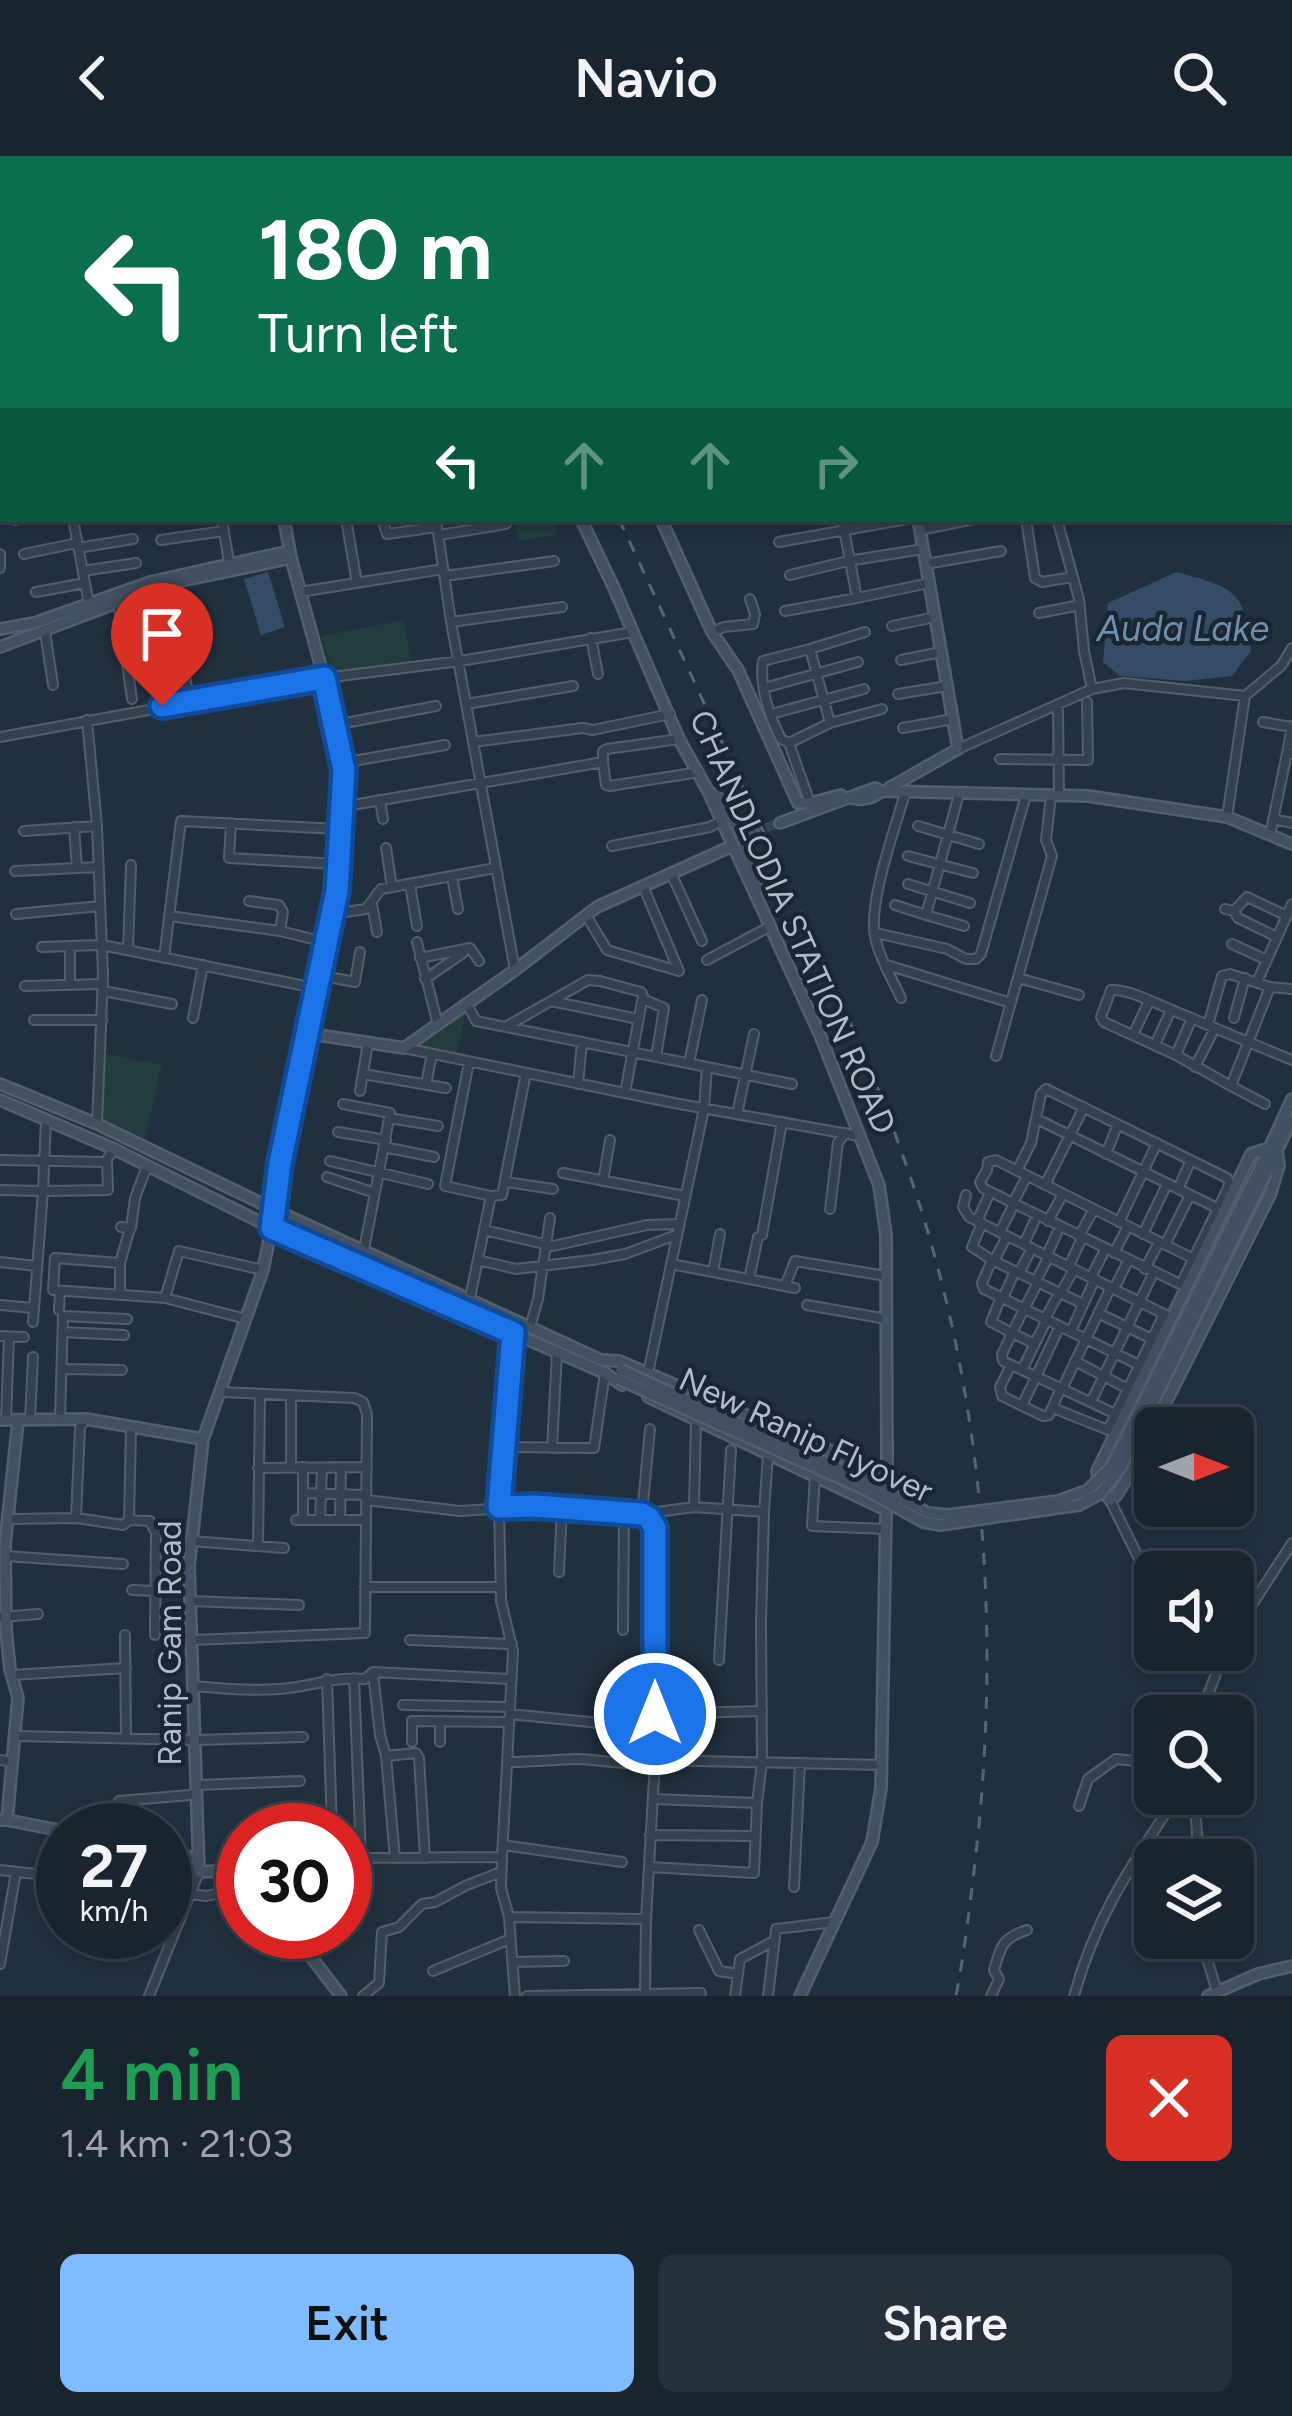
<!DOCTYPE html>
<html lang="en">
<head>
<meta charset="utf-8">
<style>
	body { margin:0; font-family:Figtree,sans-serif; background:#26303a; color:#f1f3f6; height:100vh; display:flex; flex-direction:column; font-size:45px; white-space:nowrap }
	* { box-sizing:border-box; margin:0 }
	p { font-size:39px; color:#9fa4aa }
	.icon { flex:none; width:66px; height:66px; fill:none; stroke:currentColor; stroke-width:2; stroke-linecap:round; stroke-linejoin:round }
	.map { position:relative; height:1840px; overflow:hidden }
	.side { display:flex; flex-direction:column; background:#19242e; flex:1 }
	.side>* { flex:none }
	.hud { position:absolute; left:0px; top:0px; width:1293px; height:366px; box-shadow:0 6px 18px #0003,0 0 0 3px #37414a; background:#0b6e4f; color:#fff; overflow:hidden }
	.needle { width:78px; rotate:90deg }
	.controls { position:absolute; left:1134px; top:1251px; display:grid; gap:24px }
	.controls a { display:grid; place-items:center; width:120px; height:120px; border-radius:18px; background:#19242e; box-shadow:0 6px 18px #0003,0 0 0 3px #37414a; font-size:60px }
	.speed { position:absolute; left:36px; top:1647px; display:flex; gap:24px; font-size:60px; font-weight:700; text-align:center }
	.speed>* { display:grid; place-content:center; width:156px; height:156px; border-radius:50%; background:#19242e; box-shadow:0 6px 18px #0003,0 0 0 3px #37414a; line-height:1 }
	.speed small { font-size:30px; font-weight:400 }
	.speed .limit { border:18px solid #d22; background:#fff; color:#111 }
	.pin { position:absolute; display:grid; place-items:center; width:102px; height:102px; color:#fff; margin:-123px -51px; border-radius:50% 50% 50% 0; rotate:-45deg; box-shadow:0 0 12px #0007 }
	.pin .icon { rotate:45deg }
	.me { position:absolute; width:132px; margin:-66px; rotate:0deg; stroke-linejoin:round; filter:drop-shadow(0 0 9px #0008) }
	.turn { display:flex; align-items:center; gap:42px; height:252px; padding:0 60px; font-size:54px }
	.turn .icon { width:156px; height:156px; stroke-width:2.5 }
	.turn b { display:block; font-size:84px; line-height:102px }
	.lanes { display:flex; align-items:center; height:114px; padding:0 60px; background:#0003; justify-content:center; gap:60px; direction:ltr }
	.lanes .off { opacity:.35 }
	.round { display:grid; place-items:center; flex:none; width:126px; height:126px; border-radius:18px; background:#26303a }
	.head { display:flex; align-items:center; justify-content:space-between; height:204px; padding:0 60px }
	h1 { font-size:72px; font-weight:600; line-height:90px; color:#1e9e55 }
	.cta { display:flex; gap:24px; margin-top:auto; padding:24px 60px }
	.cta a { flex:1; height:138px; border-radius:18px; background:#80bbff; color:#111; font-size:48px; font-weight:600; line-height:138px; text-align:center }
	.cta a+a { background:#26303a; color:#f1f3f6 }
	header { display:flex; justify-content:space-between; align-items:center; height:156px; padding:0 60px; background:#19242e; font-size:54px; font-weight:600 }
	.map>svg:first-child { display:block }
</style>
</head>
<body>
<header><svg class="icon" aria-label="back" viewBox="0 0 24 24"><path d="M15 5l-7 7 7 7"/></svg>Navio<svg class="icon" aria-label="search" viewBox="0 0 24 24"><circle cx="10" cy="10" r="6"/><path d="M15 15l6 6"/></svg></header>
<div class="map">
<svg width="1292" height="1840" viewBox="0 0 1292 1840">
	<rect width="100%" height="100%" fill="#21303e"/>
	<path fill="#233d3f" d="M 516,363 L 554,363 L 557,379 L 518,385 Z
		M 404,464 L 411,508 L 332,517 L 322,480 Z
		M 467,852 L 457,897 L 421,890 L 421,885 Z
		M 105,898 L 162,909 L 145,983 L 102,964 Z"/>
	<path fill="#344c66" d="M 268,416 L 285,471 L 261,479 L 244,423 Z
		M 1176,416 C 1232,431 1246,433 1251,495 L 1232,520 L 1185,525 L 1120,520 L 1103,506 L 1108,447 Z"/>
	<g fill="none" stroke-linecap="round" stroke-linejoin="round">
		<path stroke="#374553" stroke-width="9" stroke-dasharray="9 4.5" stroke-linecap="butt" d="M 753,676 L 780,667"/>
		<g stroke="#535f6b" stroke-width="12">
			<path id="street" d="M 185,0 L 185,3
				M 300,0 L 300,3
				M 551,0 L 552,3
				M 570,0 L 571,3
				M 582,0 L 582,3
				M 613,0 L 614,3
				M 649,0 L 649,1
				M 740,0 L 741,3
				M 1134,0 L 1134,3
				M 1195,0 L 1195,3
				M 535,3 L 542,2
				M 1244,3 L 1257,0
				M 0,26 L 3,25
				M 0,57 L 3,58
				M 0,228 L 3,228
				M 1290,230 L 1292,239
				M 0,272 L 3,272
				M 0,310 L 3,309
				M 0,331 L 3,330
				M 73,363 L 89,448
				M 222,363 L 229,407
				M 346,363 L 357,427
				M 382,363 L 387,378 L 437,371
				M 436,363 L 451,466 L 515,814
				M 842,363 L 857,442 L 929,427
				M 1026,363 L 1035,422 L 1042,426 L 1073,421
				M 1057,363 L 1079,443 L 1084,495 L 1092,533
				M 15,364 L 18,363
				M 920,374 L 974,363
				M 439,379 L 506,368
				M 161,384 L 224,375
				M 779,386 L 907,363
				M 78,392 L 133,383
				M 0,398 L 0,412
				M 24,398 L 77,387
				M 926,408 L 1001,395
				M 83,415 L 136,407
				M 790,419 L 848,405 L 923,393
				M 445,420 L 554,405
				M 167,428 L 190,546
				M 36,436 L 85,427
				M 300,436 L 443,413
				M 118,446 L 132,543
				M 785,455 L 857,442
				M 1039,457 L 1080,449
				M 451,466 L 562,451
				M 892,470 L 935,461
				M 45,476 L 53,529
				M 712,476 L 724,471 L 753,468 L 755,458 L 750,443
				M 591,482 L 598,518
				M 810,493 L 865,476
				M 901,504 L 941,496
				M 764,532 L 858,506
				M 898,538 L 947,530
				M 466,548 L 573,530
				M 1058,554 L 1059,640
				M 771,558 L 864,533
				M 87,564 L 97,670 L 103,819 L 97,968
				M 1263,566 L 1291,571
				M 334,569 L 436,550
				M 903,572 L 953,563
				M 0,581 L 324,522 L 460,505 L 633,476
				M 473,586 L 583,572 L 593,574 L 670,558
				M 789,587 L 781,583 C 769,559 759,531 763,505 L 810,493 L 830,567
				M 958,593 L 1092,533 L 1124,527 L 1245,540
				M 1287,597 L 1292,570
				M 1000,603 L 1088,604 L 1087,546
				M 603,606 L 606,629 L 610,630 L 699,616
				M 342,607 L 445,589
				M 959,638 L 926,759 L 964,770
				M 380,644 L 383,663
				M 810,647 L 789,587 L 830,567 L 882,553
				M 341,651 L 603,606 L 603,595 L 607,593 L 679,583
				M 1227,661 L 1245,540 L 1281,510 L 1292,492
				M 1273,663 L 1292,667
				M 231,667 L 229,702 L 338,708
				M 918,670 L 979,688
				M 74,671 L 77,712
				M 24,675 L 97,670
				M 1270,679 L 1287,597 L 1292,598
				M 612,690 L 710,671 L 721,665
				M 386,692 L 392,731
				M 908,700 L 973,717
				M 15,715 L 99,711
				M 671,717 L 702,785
				M 452,721 L 458,753
				M 908,728 L 970,747
				M 410,729 L 417,770
				M 249,745 L 279,749 L 283,756 L 280,775
				M 372,748 L 377,776
				M 895,749 L 926,759
				M 1225,753 L 1234,755 L 1247,741 L 1287,760
				M 1234,755 L 1238,762 L 1277,781
				M 16,758 L 100,750
				M 331,758 L 366,753 L 381,733 L 495,712
				M 586,759 L 607,794 L 679,815 L 643,730
				M 169,760 L 280,775 L 325,786
				M 876,777 L 947,793 L 966,803 L 976,803 L 981,798 L 1026,639
				M 417,786 L 438,869
				M 1232,788 L 1267,804
				M 42,791 L 70,790
				M 128,794 L 131,709
				M 164,802 L 181,665 L 340,673
				M 420,802 L 470,792 L 479,805
				M 707,804 L 769,771
				M 887,809 L 1011,847
				M 318,819 L 355,826 L 360,796
				M 1018,822 L 1079,839
				M 425,823 L 463,797
				M 1257,826 L 1292,748
				M 70,829 L 70,790 L 102,789 L 315,832
				M 25,830 L 103,828
				M 1270,831 L 1292,833
				M 103,835 L 172,848
				M 901,842 C 891,820 875,795 874,772 C 872,737 895,671 906,635
				M 643,843 L 664,852 L 656,901
				M 551,845 L 638,863
				M 467,848 L 476,865 L 792,928
				M 193,862 L 203,809
				M 1192,862 L 1176,899 L 1104,866 L 1101,861 L 1111,834 C 1127,833 1148,844 1165,851 C 1208,869 1250,887 1292,904
				M 1234,862 L 1245,822
				M 34,864 L 102,864
				M 1208,869 L 1222,820 L 1230,818 L 1270,831 L 1231,930 L 1265,948
				M 507,870 L 588,824 L 600,825 L 641,836 L 643,840 L 625,937
				M 1133,879 L 1149,845
				M 1155,889 L 1171,854
				M 404,892 L 674,947 L 859,980
				M 1176,899 L 1231,930
				M 996,900 L 1052,700 L 1046,684 L 1051,640
				M 469,906 L 445,1030 L 491,1040 L 470,1142
				M 689,907 L 702,844
				M 1195,911 L 1215,872
				M 363,918 L 446,932
				M 426,928 L 432,898
				M 578,928 L 582,886
				M 360,935 L 368,887
				M 343,948 L 390,957 L 375,1037
				M 737,958 L 754,878
				M 389,962 L 438,970
				M 1037,963 L 1219,1053
				M 338,976 L 386,984
				M 384,991 L 434,1001
				M 1106,998 L 1118,968
				M 0,1004 L 105,1006 L 114,993
				M 330,1005 L 428,1028
				M 1017,1015 L 1031,987 L 1041,938 L 1046,933 L 1227,1022 L 1229,1026 L 1228,1032 L 1182,1126 L 1180,1128 L 1013,1047 L 983,1032 L 980,1026 L 987,1014 L 988,1006 L 996,1004 C 1061,1037 1128,1070 1194,1103 L 1196,1104
				M 563,1017 L 685,1040
				M 327,1021 L 375,1037 L 364,1093
				M 603,1025 L 610,984
				M 506,1026 L 553,1033
				M 1045,1029 L 1084,951
				M 1178,1033 L 1191,1004
				M 0,1034 L 43,1035 L 46,964
				M 966,1039 L 963,1051 L 969,1061 L 1172,1162
				M 491,1040 L 502,1039 L 526,917
				M 1013,1047 L 1027,1020
				M 830,1053 L 838,987 L 845,977
				M 977,1065 L 988,1041
				M 1048,1065 L 1063,1038
				M 1119,1066 L 1157,987
				M 982,1067 L 972,1091 L 992,1104 L 982,1127 L 984,1133 L 1139,1209
				M 131,1072 L 135,1042 L 147,1010
				M 484,1074 L 553,1090 L 647,1069 L 679,1068
				M 1000,1076 L 1012,1052
				M 1143,1078 L 1167,1028
				M 762,1079 L 782,966
				M 1079,1080 L 1094,1053
				M 1024,1088 L 1034,1066
				M 1165,1089 L 1190,1039
				M 1114,1097 L 1128,1070
				M 1047,1099 L 1057,1077
				M 478,1104 L 516,1113 L 592,1104 L 625,1098 L 676,1079
				M 992,1104 L 1083,1148
				M 994,1105 L 1007,1080
				M 0,1106 L 36,1110
				M 120,1107 L 55,1102 L 53,1134 L 165,1142
				M 671,1108 L 795,1132
				M 1069,1110 L 1081,1084
				M 1145,1113 L 1159,1086
				M 713,1116 L 720,1078
				M 1019,1117 L 1032,1092
				M 1091,1121 L 1104,1096
				M 749,1123 L 758,1081
				M 1036,1125 L 1049,1100
				M 785,1130 L 795,1105 L 886,1120
				M 1114,1133 L 1127,1107
				M 1061,1137 L 1074,1113
				M 120,1139 L 120,1107 L 130,1072 L 121,1071
				M 1001,1141 L 991,1166 L 1012,1177 L 1002,1198 L 1003,1205 L 1124,1262
				M 1003,1142 L 1015,1115
				M 0,1149 L 33,1152
				M 807,1149 L 887,1163
				M 59,1154 L 60,1135
				M 1098,1157 L 1152,1183
				M 246,1163 L 165,1142 L 179,1095 L 263,1114
				M 1045,1163 L 1059,1137
				M 33,1166 L 43,1035 L 108,1034 L 107,1004
				M 530,1171 L 538,1143 L 550,1062
				M 1071,1175 L 1095,1123
				M 63,1176 L 124,1179
				M 0,1180 L 24,1181
				M 1035,1188 L 1012,1177 L 1038,1126
				M 1075,1205 L 1128,1233
				M 1011,1209 L 1000,1231 L 1002,1240 L 1043,1260 L 1049,1259 L 1061,1232
				M 62,1213 L 122,1214
				M 1022,1214 L 1047,1163
				M 648,1217 L 704,953 L 707,911
				M 1062,1233 L 1111,1131
				M 291,1239 L 291,1311
				M 1091,1246 L 1151,1122
				M 1022,1250 L 1060,1170
				M 1053,1252 L 1108,1274 L 1164,1158
				M 6,1264 L 9,1181
				M 30,1264 L 33,1201
				M 60,1264 L 63,1160 L 127,1163
				M 504,1291 L 594,1292 L 605,1217
				M 552,1292 L 557,1196
				M 303,1311 L 303,1364
				M 341,1311 L 340,1364 L 366,1364
				M 258,1312 L 367,1311
				M 815,1320 L 812,1370 L 886,1373
				M 303,1337 L 366,1339
				M 366,1344 L 460,1355 L 535,1350 L 642,1358 L 655,1372 L 655,1604 L 646,1763 L 509,1761
				M 1110,1344 L 1144,1413 L 1155,1419
				M 694,1351 L 696,1264
				M 764,1356 L 768,1299
				M 76,1362 L 80,1271 L 86,1263
				M 8,1363 L 76,1362 L 123,1369 L 129,1364 L 150,1365 L 156,1377 L 155,1479
				M 129,1364 L 131,1271
				M 296,1364 L 340,1364
				M 320,1364 L 322,1312
				M 191,1385 L 284,1392
				M 258,1390 L 260,1238
				M 5,1400 L 123,1408
				M 559,1416 L 562,1351
				M 365,1431 L 501,1431
				M 132,1434 L 155,1435
				M 190,1445 L 299,1449
				M 0,1461 L 38,1458
				M 623,1474 L 624,1356
				M 1233,1478 L 1292,1387
				M 125,1479 L 126,1582
				M 192,1484 L 365,1477 L 367,1258 L 363,1246 L 354,1242 L 220,1236
				M 410,1484 L 512,1488
				M 719,1504 L 731,1294
				M 373,1517 L 380,1579 L 386,1600 L 395,1702
				M 12,1519 L 126,1512
				M 354,1522 L 361,1701
				M 327,1523 L 332,1674
				M 194,1530 C 223,1533 251,1535 280,1533 C 311,1531 333,1520 365,1523 L 373,1516 L 512,1523
				M 403,1549 L 510,1551
				M 510,1558 L 609,1568 L 655,1564
				M 655,1558 L 762,1555
				M 1200,1560 L 1225,1494
				M 440,1565 L 440,1586
				M 15,1580 L 196,1584 L 303,1581
				M 412,1586 L 412,1565 L 509,1566
				M 386,1600 L 416,1597 L 419,1602 L 425,1702
				M 0,1604 L 12,1606
				M 507,1606 C 530,1606 553,1604 576,1603 C 602,1603 630,1612 655,1604 L 881,1609
				M 197,1629 L 300,1625
				M 1194,1638 L 1199,1704
				M 653,1643 L 757,1647
				M 119,1645 L 190,1639 L 197,1636
				M 1079,1650 L 1088,1623 L 1116,1603 L 1155,1607
				M 650,1679 L 755,1680
				M 503,1689 L 622,1706
				M 502,1701 L 501,1732 L 509,1761 L 515,1840
				M 345,1702 L 502,1701 L 513,1495 L 501,1445 L 499,1351 L 513,1177 L 519,1166
				M 649,1711 L 754,1717 L 757,1647 L 762,1606 L 761,1466 L 764,1356 L 694,1351 L 642,1358 L 650,1273
				M 0,1714 L 63,1721
				M 794,1731 L 800,1607
				M 190,1738 L 206,1740 L 243,1732
				M 165,1741 L 187,1746
				M 699,1774 L 719,1815 L 738,1818
				M 1206,1782 L 1208,1806 L 1217,1835
				M 512,1806 L 564,1805
				M 0,1808 L 16,1716
				M 433,1815 L 510,1783
				M 645,1838 L 646,1763
				M 149,1840 L 199,1716
				M 363,1840 L 379,1827 L 382,1776 L 399,1771 L 422,1748 L 435,1746 L 467,1729 L 501,1716
				M 527,1840 L 701,1837
				M 735,1840 L 740,1803 L 772,1786
				M 768,1840 L 776,1773 L 834,1766
				M 991,1840 L 999,1823 L 994,1814 C 1001,1790 1002,1782 1027,1774
				M 1074,1840 C 1096,1759 1133,1707 1178,1638"/>
		</g>
		<g stroke="#535f6b" stroke-width="14">
			<path id="secondary" d="M 422,0 L 424,3
				M 489,0 L 490,3
				M 966,0 L 966,3
				M 361,3 L 363,0
				M 1290,76 L 1292,76
				M 581,363 L 614,432 L 679,583 L 708,635 L 820,879 L 879,1029 L 886,1079 L 887,1300 L 881,1632 L 872,1686 L 800,1840
				M 661,363 L 712,476 L 738,514 L 798,647 L 810,647 L 841,639
				M 0,473 L 34,467 L 150,426 L 290,395
				M 0,491 L 167,428 L 291,402
				M 889,632 L 958,593 L 918,363
				M 708,635 L 720,643 L 740,676 L 753,676 L 744,689 L 757,721 L 756,735
				M 852,642 C 862,645 874,642 881,635
				M 780,667 L 875,632 L 881,635 L 1088,640 L 1227,661 L 1292,688
				M 305,877 L 404,892 L 515,814 L 597,751 L 732,690
				M 0,928 L 97,968 L 275,1054 L 601,1204 L 619,1205 L 887,1319
				M 0,944 L 114,993 L 272,1072 L 605,1217 L 622,1229
				M 1269,992 L 1251,998 L 1097,1315 L 1099,1330 L 1110,1344 L 1116,1340 L 1131,1316 L 1270,1039 L 1279,1010 L 1277,994
				M 1259,1014 L 1292,943
				M 1266,1017 L 1292,963
				M 648,1241 L 886,1354
				M 0,1264 L 86,1263 L 203,1283
				M 0,1664 L 7,1664 L 18,1542 L 10,1513 L 6,1474 L 5,1389 L 18,1265
				M 7,1664 L 63,1675
				M 165,1696 L 199,1703
				M 243,1714 L 199,1716 L 189,1410 L 203,1283 L 263,1114 L 275,1054 L 280,1007 L 337,735 L 344,614 L 324,522 L 291,402 L 284,363
				M 297,1776 L 308,1797 L 341,1840
				M 1208,1840 L 1258,1818 L 1292,1810"/>
		</g>
		<use href="#street" stroke="#35414e" stroke-width="8"/>
		<use href="#secondary" stroke="#435061" stroke-width="9"/>
		<path stroke="#576675" stroke-width="3" stroke-dasharray="12 12" stroke-linecap="butt" d="M 460,0 L 461,3
			M 619,363 C 670,472 720,583 771,692 C 818,794 866,894 903,1000 C 985,1227 1003,1476 974,1715 C 969,1756 964,1799 956,1840"/>
		<g stroke="#535f6b" stroke-width="14" stroke-linecap="butt">
			<path id="secondary-bridge" d="M 621,1214 L 869,1326 L 928,1357 L 948,1359 L 1058,1345 L 1088,1334 L 1111,1311 L 1259,1014
				M 618,1223 L 866,1334 L 923,1366 L 940,1369 L 1079,1349 L 1100,1338 L 1121,1311 L 1266,1017"/>
		</g>
		<use href="#secondary-bridge" stroke="#435061" stroke-width="9"/>
	</g>
	<g fill="none" stroke-linecap="round" stroke-linejoin="round">
		<g stroke="#114b97" stroke-width="30">
			<path id="route" d="M 162,550 L 324,522 L 344,614 L 337,735 L 280,1007 L 272,1072 L 513,1177 L 499,1351 L 535,1350 L 642,1358 L 649,1362 L 655,1372 L 655,1558"/>
		</g>
		<use href="#route" stroke="#1a73e8" stroke-width="21"/>
	</g>
	<g text-anchor="middle" dominant-baseline="central" stroke-width="9" stroke-linejoin="round" paint-order="stroke">
		<g font-size="33" fill="#b1bcc9" stroke="#1a2632">
			<text transform="translate(793 766) rotate(66)">CHANDLODIA STATION ROAD</text>
			<text transform="translate(806 1279) rotate(25)">New Ranip Flyover</text>
			<text transform="translate(169 1487) rotate(-90)">Ranip Gam Road</text>
		</g>
		<g font-size="36" font-style="italic" fill="#6f8faf" stroke="#1a2632">
			<text x="1183" y="472">Auda Lake</text>
		</g>
	</g>
</svg>
<div class="controls">
<a><svg class="needle" viewBox="-14 -14 28 28"><path d="M0-13l5 13h-10z" fill="#e53935"/><path d="M0 13l5-13h-10z" fill="#9fa4aa"/></svg></a>
<a><svg class="icon" aria-label="sound" viewBox="0 0 24 24"><path d="M4 9h4l5-4v14l-5-4H4zM17 9q2 3 0 6"/></svg></a>
<a><svg class="icon" aria-label="search" viewBox="0 0 24 24"><circle cx="10" cy="10" r="6"/><path d="M15 15l6 6"/></svg></a>
<a><svg class="icon" aria-label="layers" viewBox="0 0 24 24"><path d="M12 4l9 5-9 5-9-5zM3 14l9 5 9-5"/></svg></a>
</div>
<div class="speed"><div>27<small>km/h</small></div><div class="limit">30</div></div>
<div class="pin" style="left:162px;top:550px;background:#d93025"><svg class="icon" aria-label="arrive" viewBox="0 0 24 24"><path d="M6 21V4h12l-3 4 3 4H6"/></svg></div>
<svg class="me" style="left:655px;top:1558px" viewBox="-20 -20 40 40"><circle r="17" fill="#1a73e8" stroke="#fff" stroke-width="3"/><path d="M0-11L8 9 0 5-8 9z" fill="#fff"/></svg>
<div class="hud">
<div class="turn"><svg class="icon" aria-label="left" viewBox="0 0 24 24"><path d="M17 20v-9H6M10 6l-5 5 5 5"/></svg><div><b>180 m</b>Turn left</div></div>
<div class="lanes"><svg class="icon" aria-label="left" viewBox="0 0 24 24"><path d="M17 20v-9H6M10 6l-5 5 5 5"/></svg><svg class="icon off" aria-label="ahead" viewBox="0 0 24 24"><path d="M12 20V5M6 11l6-6 6 6"/></svg><svg class="icon off" aria-label="ahead" viewBox="0 0 24 24"><path d="M12 20V5M6 11l6-6 6 6"/></svg><svg class="icon off" aria-label="right" viewBox="0 0 24 24"><path d="M7 20v-9h11M14 6l5 5-5 5"/></svg></div>
</div>
</div>
<section class="side">
<div class="head"><div><h1>4 min</h1><p>1.4 km · 21:03</p></div><a class="round" style="background:#d93025;color:#fff"><svg class="icon" aria-label="close" viewBox="0 0 24 24"><path d="M6 6l12 12M18 6L6 18"/></svg></a></div>
<div class="cta"><a>Exit</a><a>Share</a></div>
</section>
</body>
</html>
